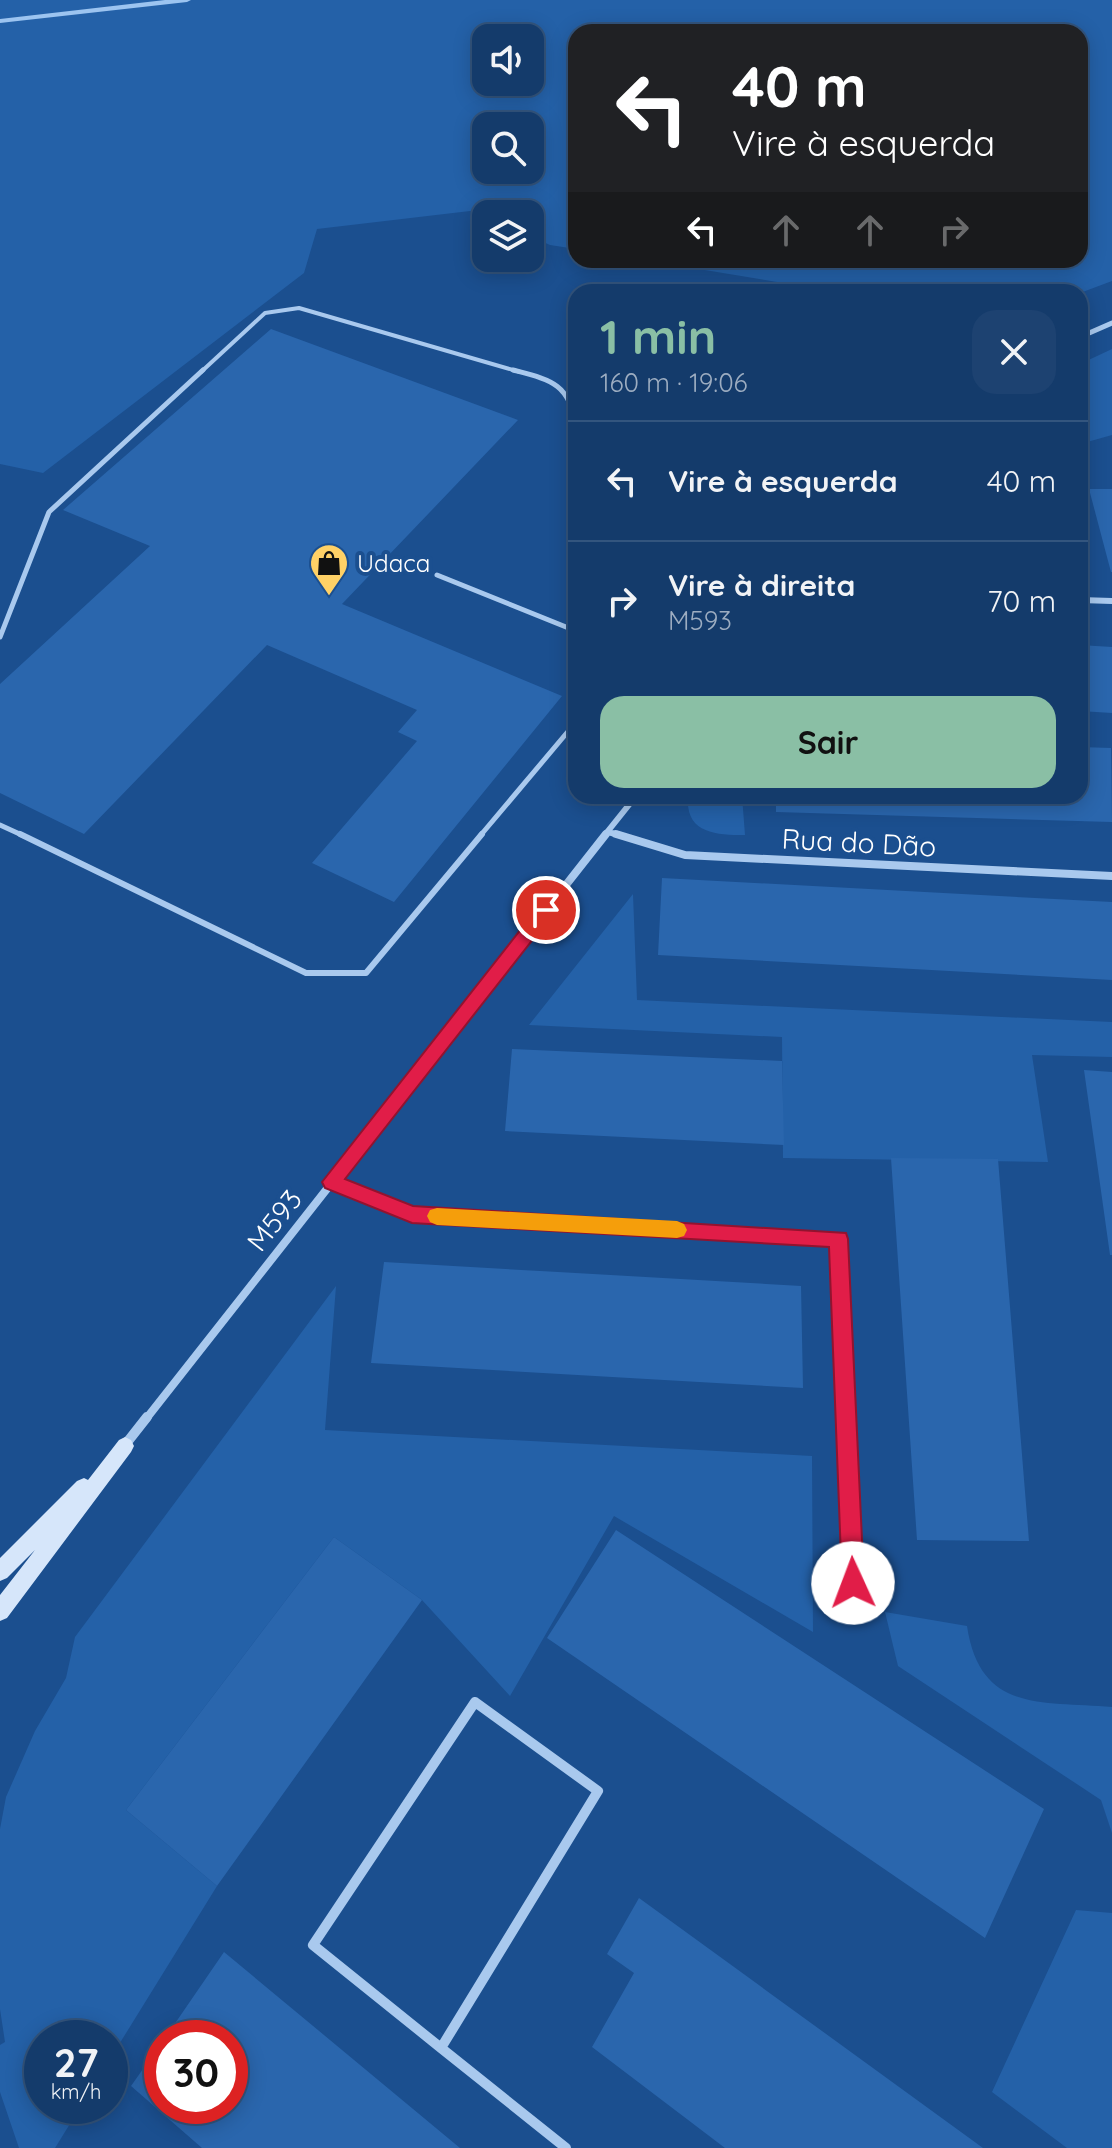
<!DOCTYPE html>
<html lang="pt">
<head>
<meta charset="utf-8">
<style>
	body { margin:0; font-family:Quicksand,sans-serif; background:#1d4271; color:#f1f3f6; height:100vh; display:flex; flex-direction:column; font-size:30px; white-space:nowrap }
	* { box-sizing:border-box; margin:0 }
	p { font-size:26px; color:#9dadc1 }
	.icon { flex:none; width:44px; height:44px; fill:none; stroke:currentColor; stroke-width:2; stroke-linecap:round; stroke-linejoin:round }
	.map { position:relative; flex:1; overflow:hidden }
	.panel { position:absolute; left:568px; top:284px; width:520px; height:520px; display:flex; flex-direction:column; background:#143b6b; border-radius:24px; box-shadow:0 4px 20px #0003,0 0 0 2px #33557e }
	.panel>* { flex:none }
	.banner { position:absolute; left:568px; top:24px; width:520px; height:244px; border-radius:24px; box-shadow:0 4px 20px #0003,0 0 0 2px #33557e; background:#202124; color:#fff; overflow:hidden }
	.fabs { position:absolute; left:472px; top:24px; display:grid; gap:16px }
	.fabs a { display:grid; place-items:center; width:72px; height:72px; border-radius:16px; background:#143b6b; box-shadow:0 4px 20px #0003,0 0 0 2px #33557e; font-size:40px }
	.speed { position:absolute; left:24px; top:2020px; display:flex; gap:16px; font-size:40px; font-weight:700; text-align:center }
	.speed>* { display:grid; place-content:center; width:104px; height:104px; border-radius:50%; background:#143b6b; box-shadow:0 4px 20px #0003,0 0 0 2px #33557e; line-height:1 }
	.speed small { font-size:20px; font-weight:400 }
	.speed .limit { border:12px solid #d22; background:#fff; color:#111 }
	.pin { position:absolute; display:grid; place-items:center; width:68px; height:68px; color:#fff; margin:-34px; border:4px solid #fff; border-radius:50%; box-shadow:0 2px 8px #0007 }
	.me { position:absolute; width:88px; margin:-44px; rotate:358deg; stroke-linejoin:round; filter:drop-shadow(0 0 6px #0008) }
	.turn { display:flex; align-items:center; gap:28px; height:168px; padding:0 32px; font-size:36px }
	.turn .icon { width:104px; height:104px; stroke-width:2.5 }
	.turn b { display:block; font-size:56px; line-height:68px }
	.lanes { display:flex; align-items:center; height:76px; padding:0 32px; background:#0003; justify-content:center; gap:40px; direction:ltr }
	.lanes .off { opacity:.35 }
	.round { display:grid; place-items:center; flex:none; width:84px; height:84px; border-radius:24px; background:#1d4271 }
	.headline { display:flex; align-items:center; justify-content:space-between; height:136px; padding:0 32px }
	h1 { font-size:48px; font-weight:800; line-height:60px; color:#8abfa5 }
	.cta { display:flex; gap:16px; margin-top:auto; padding:16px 32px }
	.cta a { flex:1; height:92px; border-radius:24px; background:#8abfa5; color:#111; font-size:32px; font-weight:800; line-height:92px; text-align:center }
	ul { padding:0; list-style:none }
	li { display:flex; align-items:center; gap:24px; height:120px; padding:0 32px; border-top:2px solid #33557e }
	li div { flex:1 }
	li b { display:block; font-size:30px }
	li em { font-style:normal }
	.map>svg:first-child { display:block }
</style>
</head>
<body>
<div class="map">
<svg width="1112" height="2148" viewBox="0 0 1112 2148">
	<rect width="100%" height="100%" fill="#1b4f8f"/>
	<path fill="#2461a8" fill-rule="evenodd" d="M 0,0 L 1112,0 L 1112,281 L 1080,293 L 838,292 L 644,260 L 1080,260 L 1080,32 L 576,32 L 576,249 L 550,245 L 530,236 L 530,214 L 486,214 L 486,217 L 470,211 L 317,229 L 304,273 L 43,473 L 0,464 ZM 530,38 L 530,82 L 486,82 L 486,38 ZM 530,126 L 530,170 L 486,170 L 486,126 Z
		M 1112,349 L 1112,435 L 1080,444 L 1080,364 Z
		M 688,796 L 742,796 L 745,835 C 715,835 685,833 688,796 Z
		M 633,894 L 637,1000 L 1112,1022 L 1112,1057 L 1032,1055 L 1048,1162 L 783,1158 L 782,1037 L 529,1025 Z
		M 336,1286 L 325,1430 L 812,1456 L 813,1632 L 614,1516 L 510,1696 L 422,1600 L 334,1537 L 126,1810 L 217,1886 L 110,2059 L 110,2038 L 42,2038 L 42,2106 L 81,2106 L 55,2148 L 19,2148 L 0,2092 L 0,2045 L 5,2042 L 0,2009 L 0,1829 L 6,1797 L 35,1731 L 66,1678 L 75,1637 Z
		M 885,1612 L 967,1626 C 980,1713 1041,1701 1112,1707 L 1112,1833 L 1101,1800 L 898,1666 Z
		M 1076,1910 L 1112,1913 L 1112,2148 L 1067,2148 L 992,2092 Z"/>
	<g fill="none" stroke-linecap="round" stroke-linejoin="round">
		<path fill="#9cc4f0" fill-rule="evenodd" d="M 165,0 L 191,0 L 187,2 L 0,23 L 0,19 Z"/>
	</g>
	<path fill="#2a66ad" d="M 271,329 L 518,420 L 342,604 L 562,696 L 394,902 L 312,863 L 417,741 L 398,732 L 417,710 L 267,645 L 84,834 L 0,793 L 0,684 L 150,546 L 63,510 Z
		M 1089,489 L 1112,489 L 1112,572 L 1111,572 Z
		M 1080,645 L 1112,647 L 1112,713 L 1080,711 Z
		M 1080,747 L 1111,748 L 1112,822 L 776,812 L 776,796 L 1080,796 Z
		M 662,878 L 1112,902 L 1112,980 L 658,955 Z
		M 512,1049 L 782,1061 L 784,1145 L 505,1131 Z
		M 1084,1070 L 1112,1072 L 1112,1255 L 1110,1255 Z
		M 891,1158 L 998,1159 L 1029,1541 L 917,1540 Z
		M 384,1262 L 801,1286 L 803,1388 L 371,1363 Z
		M 616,1530 L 1044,1809 L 985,1938 L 547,1638 Z
		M 334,1537 L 422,1600 L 217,1886 L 126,1810 Z
		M 639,1898 L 983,2148 L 725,2148 L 592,2047 L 634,1973 L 607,1954 Z
		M 224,1952 L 460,2148 L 202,2148 L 131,2086 L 162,2042 L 162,2106 L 230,2106 L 230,2038 L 165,2038 Z"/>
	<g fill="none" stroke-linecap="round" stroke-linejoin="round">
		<path stroke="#a9c9ee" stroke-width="4" d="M 201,372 L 265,313 L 299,308 L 520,372"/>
		<path stroke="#a9c9ee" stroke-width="5" d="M 513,370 C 551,380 569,383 576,425
			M 437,575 L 576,631
			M 568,627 L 576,594
			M 0,637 L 49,512 L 203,370
			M 0,825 L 24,836
			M 480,836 L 576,722"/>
		<path stroke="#a9c9ee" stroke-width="6" d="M 20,834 L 306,973 L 366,973 L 482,834"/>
		<path stroke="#a9c9ee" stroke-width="5" d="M 1080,337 L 1112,323"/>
		<path stroke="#a9c9ee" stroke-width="6" d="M 1080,600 L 1112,601
			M 608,832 L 623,836
			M 604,836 L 636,796"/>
		<path stroke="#a9c9ee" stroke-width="8" d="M 616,834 L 685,855 L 1112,876
			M 332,1182 L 412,1215 L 839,1239 L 846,1419
			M 146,1419 L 606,834"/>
		<path stroke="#a9c9ee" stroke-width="10" d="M 846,1417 L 853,1583
			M 125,1445 L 147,1417
			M 475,1702 L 598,1791 L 441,2048 L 313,1945 Z
			M 441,2048 L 566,2148"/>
		<path fill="#d6e6fa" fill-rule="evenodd" d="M 125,1437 L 131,1440 L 134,1446 L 131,1452 L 7,1618 L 0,1621 L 0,1595 L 35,1550 L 7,1578 L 0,1581 L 0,1558 L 77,1481 L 84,1478 L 88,1480 L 119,1440 Z"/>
	</g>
	<path fill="#e11d48" stroke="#92132f" stroke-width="2" d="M 546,904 L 554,910 L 552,915 L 345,1179 L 413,1206 L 846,1233 L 848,1239 L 864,1583 L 861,1591 L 853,1594 L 845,1591 L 842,1583 L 829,1247 L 412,1223 L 325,1188 L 322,1182 L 540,905 Z"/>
	<path fill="#f59e0b" d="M 437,1208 L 677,1221 L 684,1224 L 687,1230 L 684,1236 L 677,1238 L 437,1225 L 430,1222 L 427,1216 L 430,1210 Z"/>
	<defs>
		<g id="shop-pin" transform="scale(2)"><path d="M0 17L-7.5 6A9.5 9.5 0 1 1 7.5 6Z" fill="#ffd166" stroke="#1b4f8f"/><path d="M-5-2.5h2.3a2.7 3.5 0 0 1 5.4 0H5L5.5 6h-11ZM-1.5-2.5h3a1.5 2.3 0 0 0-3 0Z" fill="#111"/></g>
	</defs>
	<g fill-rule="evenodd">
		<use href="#shop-pin" x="329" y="563"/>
	</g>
	<g text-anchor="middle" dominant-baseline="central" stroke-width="8" stroke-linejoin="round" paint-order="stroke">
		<g font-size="24" fill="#fff" stroke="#1b4f8f" text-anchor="start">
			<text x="357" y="563">Udaca</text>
		</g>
		<g font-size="28" fill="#fff" stroke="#1b4f8f">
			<text transform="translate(859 842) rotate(3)">Rua do Dão</text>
			<text transform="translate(274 1220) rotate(-52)">M593</text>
		</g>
	</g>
</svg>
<div class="fabs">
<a><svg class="icon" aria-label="sound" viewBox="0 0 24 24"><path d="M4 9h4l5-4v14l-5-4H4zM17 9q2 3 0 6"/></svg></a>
<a><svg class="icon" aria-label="search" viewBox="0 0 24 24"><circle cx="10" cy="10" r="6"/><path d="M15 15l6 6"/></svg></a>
<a><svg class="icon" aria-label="layers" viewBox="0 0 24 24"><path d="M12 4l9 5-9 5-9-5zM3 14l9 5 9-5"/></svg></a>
</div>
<div class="speed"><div>27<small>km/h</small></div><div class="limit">30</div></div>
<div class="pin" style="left:546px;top:910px;background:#d93025"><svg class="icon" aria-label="arrive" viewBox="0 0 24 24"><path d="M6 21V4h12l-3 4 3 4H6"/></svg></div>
<svg class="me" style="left:853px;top:1583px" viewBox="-20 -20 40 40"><circle r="19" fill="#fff"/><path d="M0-13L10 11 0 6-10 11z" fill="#e11d48"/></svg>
<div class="banner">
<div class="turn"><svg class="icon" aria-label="left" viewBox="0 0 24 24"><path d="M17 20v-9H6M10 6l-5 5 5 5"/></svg><div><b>40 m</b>Vire à esquerda</div></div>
<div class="lanes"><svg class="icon" aria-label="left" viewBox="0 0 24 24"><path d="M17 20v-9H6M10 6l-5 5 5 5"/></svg><svg class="icon off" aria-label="ahead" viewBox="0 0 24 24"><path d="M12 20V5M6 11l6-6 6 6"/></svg><svg class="icon off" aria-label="ahead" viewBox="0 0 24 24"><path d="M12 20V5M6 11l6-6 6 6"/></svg><svg class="icon off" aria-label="right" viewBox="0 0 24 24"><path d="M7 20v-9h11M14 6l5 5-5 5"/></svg></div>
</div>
<section class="panel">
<div class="headline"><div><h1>1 min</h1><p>160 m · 19:06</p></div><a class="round"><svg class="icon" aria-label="close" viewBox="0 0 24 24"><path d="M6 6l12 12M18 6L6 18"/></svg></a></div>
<ul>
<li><svg class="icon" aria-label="left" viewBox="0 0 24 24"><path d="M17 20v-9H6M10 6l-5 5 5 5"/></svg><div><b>Vire à esquerda</b></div><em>40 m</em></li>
<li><svg class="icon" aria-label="right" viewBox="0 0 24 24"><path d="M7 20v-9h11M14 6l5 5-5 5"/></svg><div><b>Vire à direita</b><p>M593</p></div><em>70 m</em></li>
</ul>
<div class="cta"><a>Sair</a></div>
</section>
</div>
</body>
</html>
